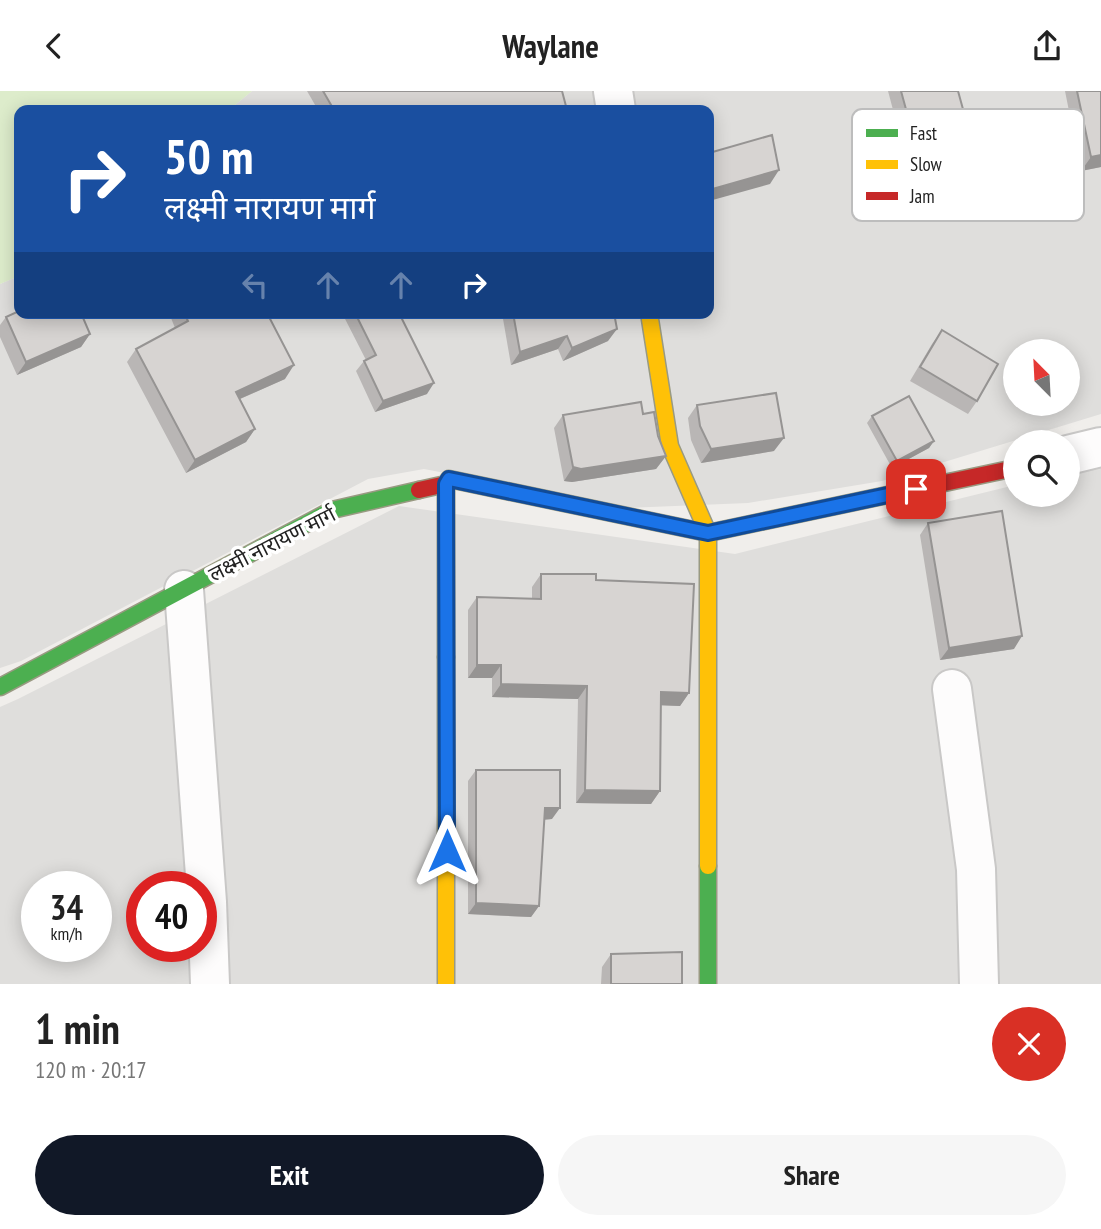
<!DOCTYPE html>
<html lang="en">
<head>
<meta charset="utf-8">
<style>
	body { margin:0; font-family:"PT Sans Narrow","Noto Sans Devanagari",sans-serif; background:#f6f6f6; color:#222; height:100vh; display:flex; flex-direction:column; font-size:26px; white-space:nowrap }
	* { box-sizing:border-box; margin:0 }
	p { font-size:23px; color:#767676 }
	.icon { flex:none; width:38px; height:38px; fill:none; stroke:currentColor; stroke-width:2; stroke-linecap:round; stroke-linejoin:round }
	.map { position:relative; height:893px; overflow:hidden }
	.details { display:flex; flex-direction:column; background:#fff; flex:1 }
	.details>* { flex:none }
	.guide { position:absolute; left:14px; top:14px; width:700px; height:214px; border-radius:14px; box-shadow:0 4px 18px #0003; background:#1a4fa0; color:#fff; overflow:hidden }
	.needle { width:46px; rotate:336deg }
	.tools { position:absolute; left:1003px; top:248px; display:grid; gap:14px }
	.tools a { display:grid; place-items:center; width:77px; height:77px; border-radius:50%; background:#fff; box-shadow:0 4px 18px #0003; font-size:35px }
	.speed { position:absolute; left:21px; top:780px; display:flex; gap:14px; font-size:35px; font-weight:700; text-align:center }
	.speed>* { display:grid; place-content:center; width:91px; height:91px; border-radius:50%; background:#fff; box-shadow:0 4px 18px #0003; line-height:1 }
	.speed small { font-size:18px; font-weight:400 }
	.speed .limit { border:10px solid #d22; background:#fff; color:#111 }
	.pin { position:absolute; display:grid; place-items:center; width:60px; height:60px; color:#fff; margin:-30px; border-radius:14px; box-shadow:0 4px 10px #0006 }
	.me { position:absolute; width:77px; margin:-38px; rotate:0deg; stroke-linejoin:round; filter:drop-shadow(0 0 5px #0008) }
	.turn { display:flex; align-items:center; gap:24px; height:147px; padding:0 35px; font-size:32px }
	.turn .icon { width:91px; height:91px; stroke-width:2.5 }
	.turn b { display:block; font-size:49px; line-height:60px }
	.lanes { display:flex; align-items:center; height:66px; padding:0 35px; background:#0003; justify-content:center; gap:35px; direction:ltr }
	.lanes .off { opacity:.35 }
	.round { display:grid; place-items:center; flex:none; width:74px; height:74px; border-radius:37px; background:#f6f6f6 }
	.overview { display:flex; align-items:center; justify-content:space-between; height:119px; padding:0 35px }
	h1 { font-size:42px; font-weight:700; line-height:52px }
	.primary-button { display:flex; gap:14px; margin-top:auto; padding:14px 35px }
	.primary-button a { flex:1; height:80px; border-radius:42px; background:#111827; color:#fff; font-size:28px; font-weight:700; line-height:80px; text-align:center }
	.primary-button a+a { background:#f6f6f6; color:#222 }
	header { display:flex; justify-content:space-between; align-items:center; height:91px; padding:0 35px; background:#fff; font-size:32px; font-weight:700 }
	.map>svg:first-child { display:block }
</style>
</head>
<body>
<header><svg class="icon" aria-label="back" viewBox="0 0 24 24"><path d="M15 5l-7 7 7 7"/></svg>Waylane<svg class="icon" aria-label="share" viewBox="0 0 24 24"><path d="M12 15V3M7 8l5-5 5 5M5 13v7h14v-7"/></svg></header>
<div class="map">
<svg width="1101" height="893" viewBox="0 0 1101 893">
	<rect width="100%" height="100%" fill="#f0eeeb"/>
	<path fill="#dfdedc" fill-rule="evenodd" d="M 252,0 L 1101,0 L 1101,323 L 882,390 L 748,412 L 626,417 L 424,378 L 368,388 L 21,570 L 0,577 L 0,193 L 19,185 L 19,222 L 709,222 L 709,19 L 229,19 ZM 1015,261 L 1068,261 L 1068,313 L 1015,313 Z
		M 1101,373 L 1101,893 L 0,893 L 0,616 L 18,608 L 399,415 L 735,463 L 1015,394 L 1015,404 L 1068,404 L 1068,381 ZM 37,796 L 96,796 L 96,856 L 37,856 ZM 142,796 L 201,796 L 201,856 L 142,856 Z"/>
	<path fill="#ddeccb" d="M 0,0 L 252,0 L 229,19 L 19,19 L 19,185 L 0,193 Z"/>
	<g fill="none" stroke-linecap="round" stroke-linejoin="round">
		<g stroke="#c9c8c7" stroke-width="42">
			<path id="street" d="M 613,0 L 616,19
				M 1068,364 L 1101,356
				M 184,499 L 207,811 L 210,893
				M 952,598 L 976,778 L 979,893"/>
		</g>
		<g stroke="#999a82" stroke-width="19">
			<path id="fast" d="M 446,393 L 446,566
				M 0,596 L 332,419 L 419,399
				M 708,775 L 708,893"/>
		</g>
		<g stroke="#999a82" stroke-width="19">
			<path id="slow" d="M 649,222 L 670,355 L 708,442 L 708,775
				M 446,566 L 446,893"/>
		</g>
		<g stroke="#999a82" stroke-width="19">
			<path id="jam" d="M 419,399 L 446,393 L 449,388 L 708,442 L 1015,377"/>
		</g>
		<use href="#street" stroke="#fdfcfc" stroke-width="38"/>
		<use href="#fast" stroke="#4caf50" stroke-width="16"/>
		<use href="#slow" stroke="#ffc107" stroke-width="16"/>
		<use href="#jam" stroke="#c62828" stroke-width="16"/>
	</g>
	<path fill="#b9b6b5" d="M 307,0 L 562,0 L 567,19 L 318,19 Z
		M 888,0 L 958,0 L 972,51 L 962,65 L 909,79 Z
		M 1065,0 L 1101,0 L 1101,76 L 1081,80 Z
		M 169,222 L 267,222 L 285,288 L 240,308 L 255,338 L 246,351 L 186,382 L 127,271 L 136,258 L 175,237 Z
		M 342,222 L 399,222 L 427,303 L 375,321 L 356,280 L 364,270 L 366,269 Z
		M 502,222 L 614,222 L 608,250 L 563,270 L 558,258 L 511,274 Z
		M 6,226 L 90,243 L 81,256 L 17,284 L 0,246 L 0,234 Z
		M 942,239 L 977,310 L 968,323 L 910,290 L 932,253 Z
		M 697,314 L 774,360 L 701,372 L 691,349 L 688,327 Z
		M 643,323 L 658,345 L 666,365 L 656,378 L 572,391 L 564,390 L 554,337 L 563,324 Z
		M 872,325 L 934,350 L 929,357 L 892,377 L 867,332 Z
		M 928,432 L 1014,558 L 940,569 L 920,444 Z
		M 541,483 L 596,489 L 689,602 L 680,615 L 661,614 L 660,700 L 651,713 L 576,712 L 578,608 L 492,606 L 492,587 L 468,587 L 468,519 L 477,506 L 532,508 L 532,496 Z
		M 476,679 L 552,728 L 544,729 L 539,815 L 531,826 L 468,823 L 468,690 Z
		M 611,863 L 682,893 L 601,893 L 602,876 Z"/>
	<path fill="#969493" d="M 972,51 L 962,65 L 909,79 L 919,66 Z
		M 1101,64 L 1101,76 L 1081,80 L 1091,66 Z
		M 779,79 L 770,93 L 709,110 L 709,99 Z
		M 617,238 L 608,250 L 563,270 L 572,257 Z
		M 90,243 L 81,256 L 17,284 L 26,271 Z
		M 567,245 L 558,258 L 511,274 L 520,261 Z
		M 294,274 L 285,288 L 226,314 L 236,301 Z
		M 434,292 L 427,303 L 375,321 L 383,310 Z
		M 255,338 L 246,351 L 186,382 L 195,369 Z
		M 784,347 L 774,360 L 701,372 L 711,358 Z
		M 934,350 L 929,357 L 892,377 L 897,370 Z
		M 666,365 L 656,378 L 572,391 L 564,390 L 573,376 Z
		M 1022,545 L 1014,558 L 940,569 L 949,557 Z
		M 477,574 L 501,574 L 492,587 L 468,587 Z
		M 501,593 L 587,595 L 578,608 L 492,606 Z
		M 661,601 L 689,602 L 680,615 L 652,614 Z
		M 585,699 L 660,700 L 651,713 L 576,712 Z
		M 545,717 L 560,717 L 552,728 L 537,729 Z
		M 476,812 L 539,815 L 531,826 L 468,823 Z"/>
	<path fill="#d7d4d2" stroke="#969493" stroke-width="2" d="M 323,0 L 562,0 L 567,19 L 334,19 Z
		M 901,0 L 958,0 L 972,51 L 919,66 Z
		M 1077,0 L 1101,0 L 1101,64 L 1091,66 Z
		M 772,44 L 779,79 L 709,99 L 709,62 Z
		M 19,220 L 19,222 L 81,222 L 90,243 L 26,271 L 6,226 Z
		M 184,222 L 267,222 L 294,274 L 236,301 L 255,338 L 195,369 L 136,258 L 188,230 Z
		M 355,222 L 399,222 L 434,292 L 383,310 L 364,270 L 376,264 Z
		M 513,222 L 614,222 L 617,238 L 572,257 L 567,245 L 520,261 Z
		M 942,239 L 998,273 L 977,310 L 920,276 Z
		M 776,302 L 784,347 L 711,358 L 700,335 L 697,314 Z
		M 909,305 L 934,350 L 897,370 L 872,325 Z
		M 641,311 L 643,323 L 654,321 L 658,345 L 666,365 L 581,378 L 573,376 L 563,324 Z
		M 1002,420 L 1022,545 L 949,557 L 928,432 Z
		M 541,483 L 596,483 L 596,489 L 694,493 L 689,602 L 661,601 L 660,700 L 585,699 L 587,595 L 501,593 L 501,574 L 477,574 L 477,506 L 541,508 Z
		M 476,679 L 560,679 L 560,717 L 545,717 L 539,815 L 476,812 Z
		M 682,861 L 682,893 L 611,893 L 611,863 Z"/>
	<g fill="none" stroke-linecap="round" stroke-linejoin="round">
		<g stroke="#114b97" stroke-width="18">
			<path id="route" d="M 447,760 L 446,393 L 449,388 L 708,442 L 916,398"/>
		</g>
		<use href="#route" stroke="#1a73e8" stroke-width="12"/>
	</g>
	<g text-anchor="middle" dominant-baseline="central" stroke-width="7" stroke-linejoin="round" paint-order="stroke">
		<g font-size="21" fill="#222" stroke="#fff">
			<text transform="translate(272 453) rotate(-27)">लक्ष्मी नारायण मार्ग</text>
		</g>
	</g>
	<rect x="852" y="18" width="232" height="112" rx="10" fill="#fff" stroke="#bdbdbd" stroke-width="2"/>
	<rect x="866" y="38" width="32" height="8" fill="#4caf50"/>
	<rect x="866" y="69" width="32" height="9" fill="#ffc107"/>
	<rect x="866" y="101" width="32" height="8" fill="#c62828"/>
	<g font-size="19" fill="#222">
		<text x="910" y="49">Fast</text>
		<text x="910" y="80">Slow</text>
		<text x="910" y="112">Jam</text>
	</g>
</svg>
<div class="tools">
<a><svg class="needle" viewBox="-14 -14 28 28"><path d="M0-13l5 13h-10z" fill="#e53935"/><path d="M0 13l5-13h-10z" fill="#767676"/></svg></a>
<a><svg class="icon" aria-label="search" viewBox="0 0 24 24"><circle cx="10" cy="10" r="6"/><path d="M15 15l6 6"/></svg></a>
</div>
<div class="speed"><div>34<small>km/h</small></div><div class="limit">40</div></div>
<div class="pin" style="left:916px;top:398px;background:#d93025"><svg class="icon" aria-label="arrive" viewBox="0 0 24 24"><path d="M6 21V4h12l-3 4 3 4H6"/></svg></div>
<svg class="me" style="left:447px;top:760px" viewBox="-20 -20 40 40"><path d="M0-17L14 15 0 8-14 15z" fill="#1a73e8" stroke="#fff" stroke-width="4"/></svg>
<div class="guide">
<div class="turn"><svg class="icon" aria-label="right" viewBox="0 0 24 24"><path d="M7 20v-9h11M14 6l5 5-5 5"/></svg><div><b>50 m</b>लक्ष्मी नारायण मार्ग</div></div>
<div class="lanes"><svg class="icon off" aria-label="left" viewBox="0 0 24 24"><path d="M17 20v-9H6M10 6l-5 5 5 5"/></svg><svg class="icon off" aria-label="ahead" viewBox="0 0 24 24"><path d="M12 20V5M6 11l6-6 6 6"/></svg><svg class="icon off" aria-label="ahead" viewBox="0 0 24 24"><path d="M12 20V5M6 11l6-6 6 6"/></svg><svg class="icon" aria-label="right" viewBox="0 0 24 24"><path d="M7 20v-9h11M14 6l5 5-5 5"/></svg></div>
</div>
</div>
<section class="details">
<div class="overview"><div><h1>1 min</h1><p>120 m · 20:17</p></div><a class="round" style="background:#d93025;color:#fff"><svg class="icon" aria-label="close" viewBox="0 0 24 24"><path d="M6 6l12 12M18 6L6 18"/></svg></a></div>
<div class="primary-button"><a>Exit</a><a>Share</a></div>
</section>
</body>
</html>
